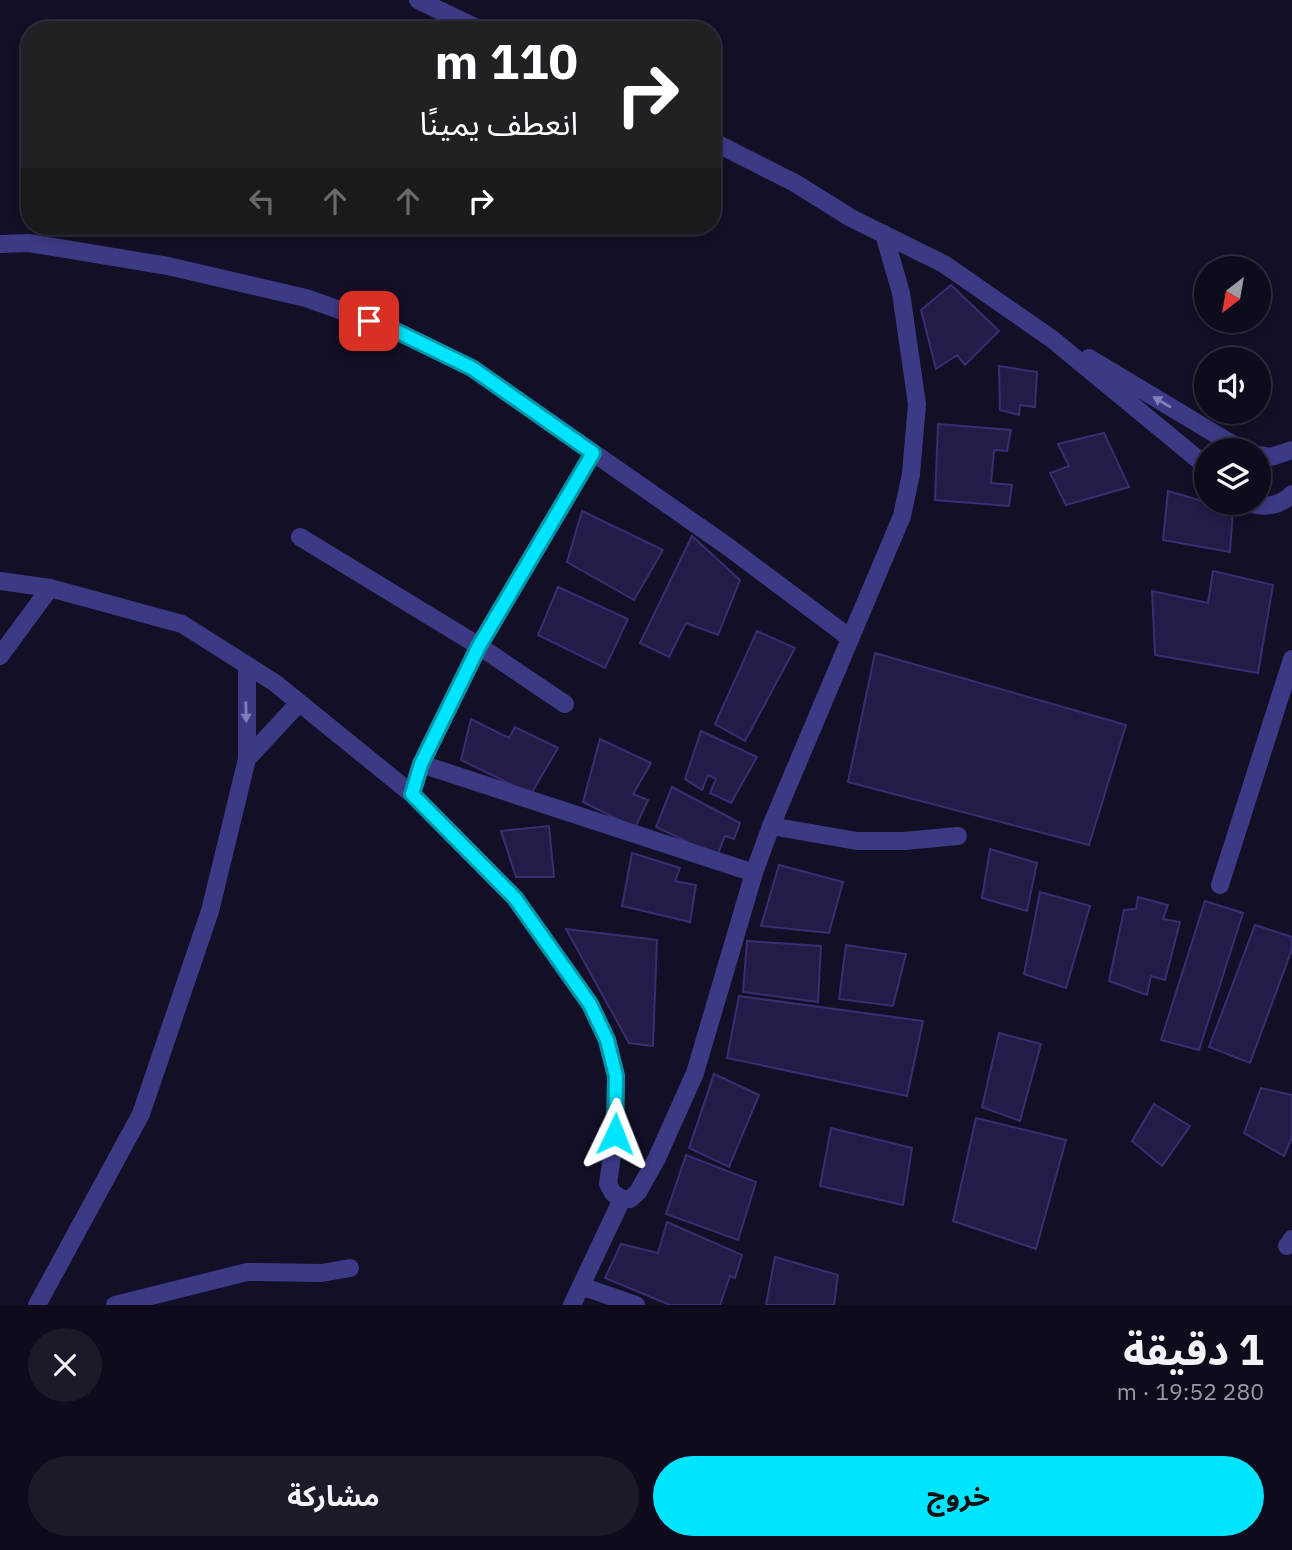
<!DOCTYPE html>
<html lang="ar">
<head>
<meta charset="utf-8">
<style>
	body { margin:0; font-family:"IBM Plex Sans","Noto Sans Arabic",sans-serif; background:#1c1929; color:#f1f3f6; direction:rtl; height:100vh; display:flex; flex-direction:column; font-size:26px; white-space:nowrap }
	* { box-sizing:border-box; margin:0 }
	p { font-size:23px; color:#9b9ba3 }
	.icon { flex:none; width:38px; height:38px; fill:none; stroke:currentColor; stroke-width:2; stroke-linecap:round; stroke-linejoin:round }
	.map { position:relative; height:1305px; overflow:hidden; direction:ltr }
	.side { display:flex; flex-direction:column; background:#0e0b1c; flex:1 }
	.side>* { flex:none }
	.hud { position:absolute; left:21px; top:21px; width:700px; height:214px; border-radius:28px; box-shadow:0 4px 10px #0003,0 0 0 2px #2e2b3b; direction:rtl; background:#202124; color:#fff; overflow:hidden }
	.needle { width:46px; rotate:211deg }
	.controls { position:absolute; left:1194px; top:256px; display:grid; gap:14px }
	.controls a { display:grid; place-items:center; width:77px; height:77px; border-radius:50%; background:#0e0b1c; box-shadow:0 4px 10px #0003,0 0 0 2px #2e2b3b; font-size:35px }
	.pin { position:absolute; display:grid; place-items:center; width:60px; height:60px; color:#fff; margin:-30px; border-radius:14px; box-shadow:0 4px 10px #0006 }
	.me { position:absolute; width:77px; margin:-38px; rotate:2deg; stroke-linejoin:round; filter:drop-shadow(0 0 5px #0008) }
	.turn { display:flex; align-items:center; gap:24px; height:147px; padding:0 28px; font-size:32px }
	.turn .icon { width:91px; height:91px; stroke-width:2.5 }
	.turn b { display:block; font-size:49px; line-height:60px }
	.lanes { display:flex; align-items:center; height:66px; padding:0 28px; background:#0003; justify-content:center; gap:35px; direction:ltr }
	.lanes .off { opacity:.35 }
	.round { display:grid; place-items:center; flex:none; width:74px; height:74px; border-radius:37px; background:#1c1929 }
	.headline { display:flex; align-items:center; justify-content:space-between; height:119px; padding:0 28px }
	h1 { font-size:42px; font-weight:700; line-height:52px }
	.cta { display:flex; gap:14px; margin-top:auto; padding:14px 28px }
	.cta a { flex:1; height:80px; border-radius:42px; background:#00e5ff; color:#111; font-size:28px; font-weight:700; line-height:80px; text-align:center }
	.cta a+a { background:#1c1929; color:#f1f3f6 }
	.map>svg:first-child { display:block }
</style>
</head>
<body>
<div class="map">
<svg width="1292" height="1305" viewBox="0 0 1292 1305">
	<rect width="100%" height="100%" fill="#130f26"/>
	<path fill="#241b47" stroke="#3b2d73" stroke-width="2" d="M 951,285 L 999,331 L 965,365 L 957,355 L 936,369 L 921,310 Z
		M 999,366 L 1037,372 L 1035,407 L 1020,405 L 1019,415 L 1000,410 Z
		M 938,424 L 1011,430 L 1007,451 L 994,450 L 991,483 L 1012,485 L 1009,506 L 935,500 Z
		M 1104,433 L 1129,487 L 1066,505 L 1050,473 L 1069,466 L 1058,444 Z
		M 1168,491 L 1233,510 L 1230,552 L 1163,540 Z
		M 582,511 L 663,550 L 634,600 L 567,562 Z
		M 692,536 L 740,580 L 718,635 L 686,623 L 669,657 L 640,643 Z
		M 1213,571 L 1273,585 L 1258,673 L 1155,655 L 1152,591 L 1208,603 Z
		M 558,587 L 628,619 L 605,668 L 538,635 Z
		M 757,631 L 795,648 L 745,741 L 715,724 Z
		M 875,653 L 1126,725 L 1089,845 L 848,782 Z
		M 471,719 L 509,738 L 515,727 L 558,748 L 531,794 L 461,760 Z
		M 701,731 L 757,757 L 731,803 L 710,793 L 716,779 L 708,775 L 702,790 L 685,779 Z
		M 600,739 L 651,763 L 633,794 L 648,800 L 635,828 L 583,802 Z
		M 672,787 L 740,823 L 734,839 L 725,836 L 717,856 L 656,827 Z
		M 549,826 L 554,877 L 516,877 L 501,831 Z
		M 990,849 L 1037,863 L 1027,911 L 982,898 Z
		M 632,853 L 680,868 L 675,881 L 696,885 L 690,922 L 622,906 Z
		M 779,865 L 843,882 L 829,933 L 761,926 Z
		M 1040,892 L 1090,906 L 1066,988 L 1024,974 Z
		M 1138,897 L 1168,905 L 1163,919 L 1180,922 L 1165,980 L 1151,976 L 1147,995 L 1109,981 L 1124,910 L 1136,909 Z
		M 1205,901 L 1243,913 L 1199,1050 L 1161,1040 Z
		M 1255,925 L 1292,937 L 1292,949 L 1250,1063 L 1209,1047 Z
		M 566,929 L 657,940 L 653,1046 L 629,1043 Z
		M 747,941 L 821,946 L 818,1002 L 743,992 Z
		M 846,945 L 906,954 L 893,1006 L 839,999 Z
		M 739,996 L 923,1021 L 907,1096 L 727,1058 Z
		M 999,1033 L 1041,1044 L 1020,1121 L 982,1107 Z
		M 714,1074 L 759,1095 L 729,1167 L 689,1148 Z
		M 1261,1088 L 1292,1095 L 1292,1137 L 1284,1156 L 1244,1133 Z
		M 1154,1104 L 1190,1126 L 1162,1166 L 1132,1141 Z
		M 976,1118 L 1066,1140 L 1036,1249 L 953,1221 Z
		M 831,1128 L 912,1148 L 903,1205 L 820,1186 Z
		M 686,1155 L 756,1182 L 738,1240 L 666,1214 Z
		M 667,1222 L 742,1255 L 735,1278 L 730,1276 L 720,1305 L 670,1305 L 605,1278 L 621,1244 L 658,1253 Z
		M 775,1257 L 838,1275 L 834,1305 L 766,1305 Z"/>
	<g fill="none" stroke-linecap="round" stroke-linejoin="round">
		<path stroke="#3d3a85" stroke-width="18" d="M 418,0 L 481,30
			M 712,141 L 795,183 L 851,218 L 944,264 L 1052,339 L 1206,466
			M 0,244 L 29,243 L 168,266 L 306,298 L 390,328 L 472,368 L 727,546 L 850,638
			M 1089,358 L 1242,450
			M 1258,455 L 1271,457 L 1292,450
			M 1248,502 C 1263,509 1280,506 1292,494
			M 300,537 L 479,646 L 565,704
			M 0,581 L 50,588 L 182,624 L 275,683 L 412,794 L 515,898 L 590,1004 L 607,1040 L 616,1076 L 615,1134 L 608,1184 L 613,1193 L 622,1199
			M 0,656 L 50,588
			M 247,759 L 299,703
			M 421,764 L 754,873
			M 412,794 L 421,764 L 479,646 L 593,453
			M 771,826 L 857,841 L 904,841 L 958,836
			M 1220,885 L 1292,659
			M 1287,1246 L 1292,1239
			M 581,1286 L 636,1305
			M 37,1305 L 141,1114 L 210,911 L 247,759 L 247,665
			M 115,1305 L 247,1272 L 322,1273 L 350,1268
			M 572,1305 L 622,1199 L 630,1199 L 638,1192 L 657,1158 L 695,1073 L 754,873 L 771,826 L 902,516 L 911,474 L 917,404 L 901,293 L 884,234"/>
	</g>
	<defs><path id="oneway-solid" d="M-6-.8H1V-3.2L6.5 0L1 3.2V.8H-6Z" transform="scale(1.75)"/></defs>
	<g fill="#837fbc">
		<use href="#oneway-solid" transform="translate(1162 402) rotate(-149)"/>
		<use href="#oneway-solid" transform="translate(246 712) rotate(89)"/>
	</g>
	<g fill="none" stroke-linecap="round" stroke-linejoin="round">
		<g stroke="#0095a6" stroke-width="18">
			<path id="route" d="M 369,321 L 390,328 L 472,368 L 593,453 L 479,646 L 421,764 L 412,794 L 515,898 L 590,1004 L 607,1040 L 616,1076 L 615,1134"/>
		</g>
		<use href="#route" stroke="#00e5ff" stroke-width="12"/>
	</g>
</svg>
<div class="controls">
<a><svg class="needle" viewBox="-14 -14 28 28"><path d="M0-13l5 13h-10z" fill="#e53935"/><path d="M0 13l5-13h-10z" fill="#9b9ba3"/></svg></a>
<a><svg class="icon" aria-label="sound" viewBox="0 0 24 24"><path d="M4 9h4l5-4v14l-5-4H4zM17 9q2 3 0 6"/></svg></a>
<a><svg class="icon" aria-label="layers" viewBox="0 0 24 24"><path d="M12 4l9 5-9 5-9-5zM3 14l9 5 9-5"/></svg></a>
</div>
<div class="pin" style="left:369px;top:321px;background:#d93025"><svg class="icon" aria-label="arrive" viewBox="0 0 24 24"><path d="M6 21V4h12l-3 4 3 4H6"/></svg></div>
<svg class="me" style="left:615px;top:1134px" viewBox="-20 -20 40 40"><path d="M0-17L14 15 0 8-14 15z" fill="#00e5ff" stroke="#fff" stroke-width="4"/></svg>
<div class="hud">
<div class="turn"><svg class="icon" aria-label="right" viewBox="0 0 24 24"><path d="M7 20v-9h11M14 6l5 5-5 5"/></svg><div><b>110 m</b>انعطف يمينًا</div></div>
<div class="lanes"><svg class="icon off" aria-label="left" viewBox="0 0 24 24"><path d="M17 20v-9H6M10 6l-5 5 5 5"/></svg><svg class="icon off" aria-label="ahead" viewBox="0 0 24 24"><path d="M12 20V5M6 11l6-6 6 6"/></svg><svg class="icon off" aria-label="ahead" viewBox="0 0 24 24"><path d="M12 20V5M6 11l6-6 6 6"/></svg><svg class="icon" aria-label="right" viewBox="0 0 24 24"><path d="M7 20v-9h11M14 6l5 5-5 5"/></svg></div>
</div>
</div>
<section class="side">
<div class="headline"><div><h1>1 دقيقة</h1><p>280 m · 19:52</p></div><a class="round"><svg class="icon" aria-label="close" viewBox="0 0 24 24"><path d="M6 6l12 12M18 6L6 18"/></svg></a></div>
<div class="cta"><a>خروج</a><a>مشاركة</a></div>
</section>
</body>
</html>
